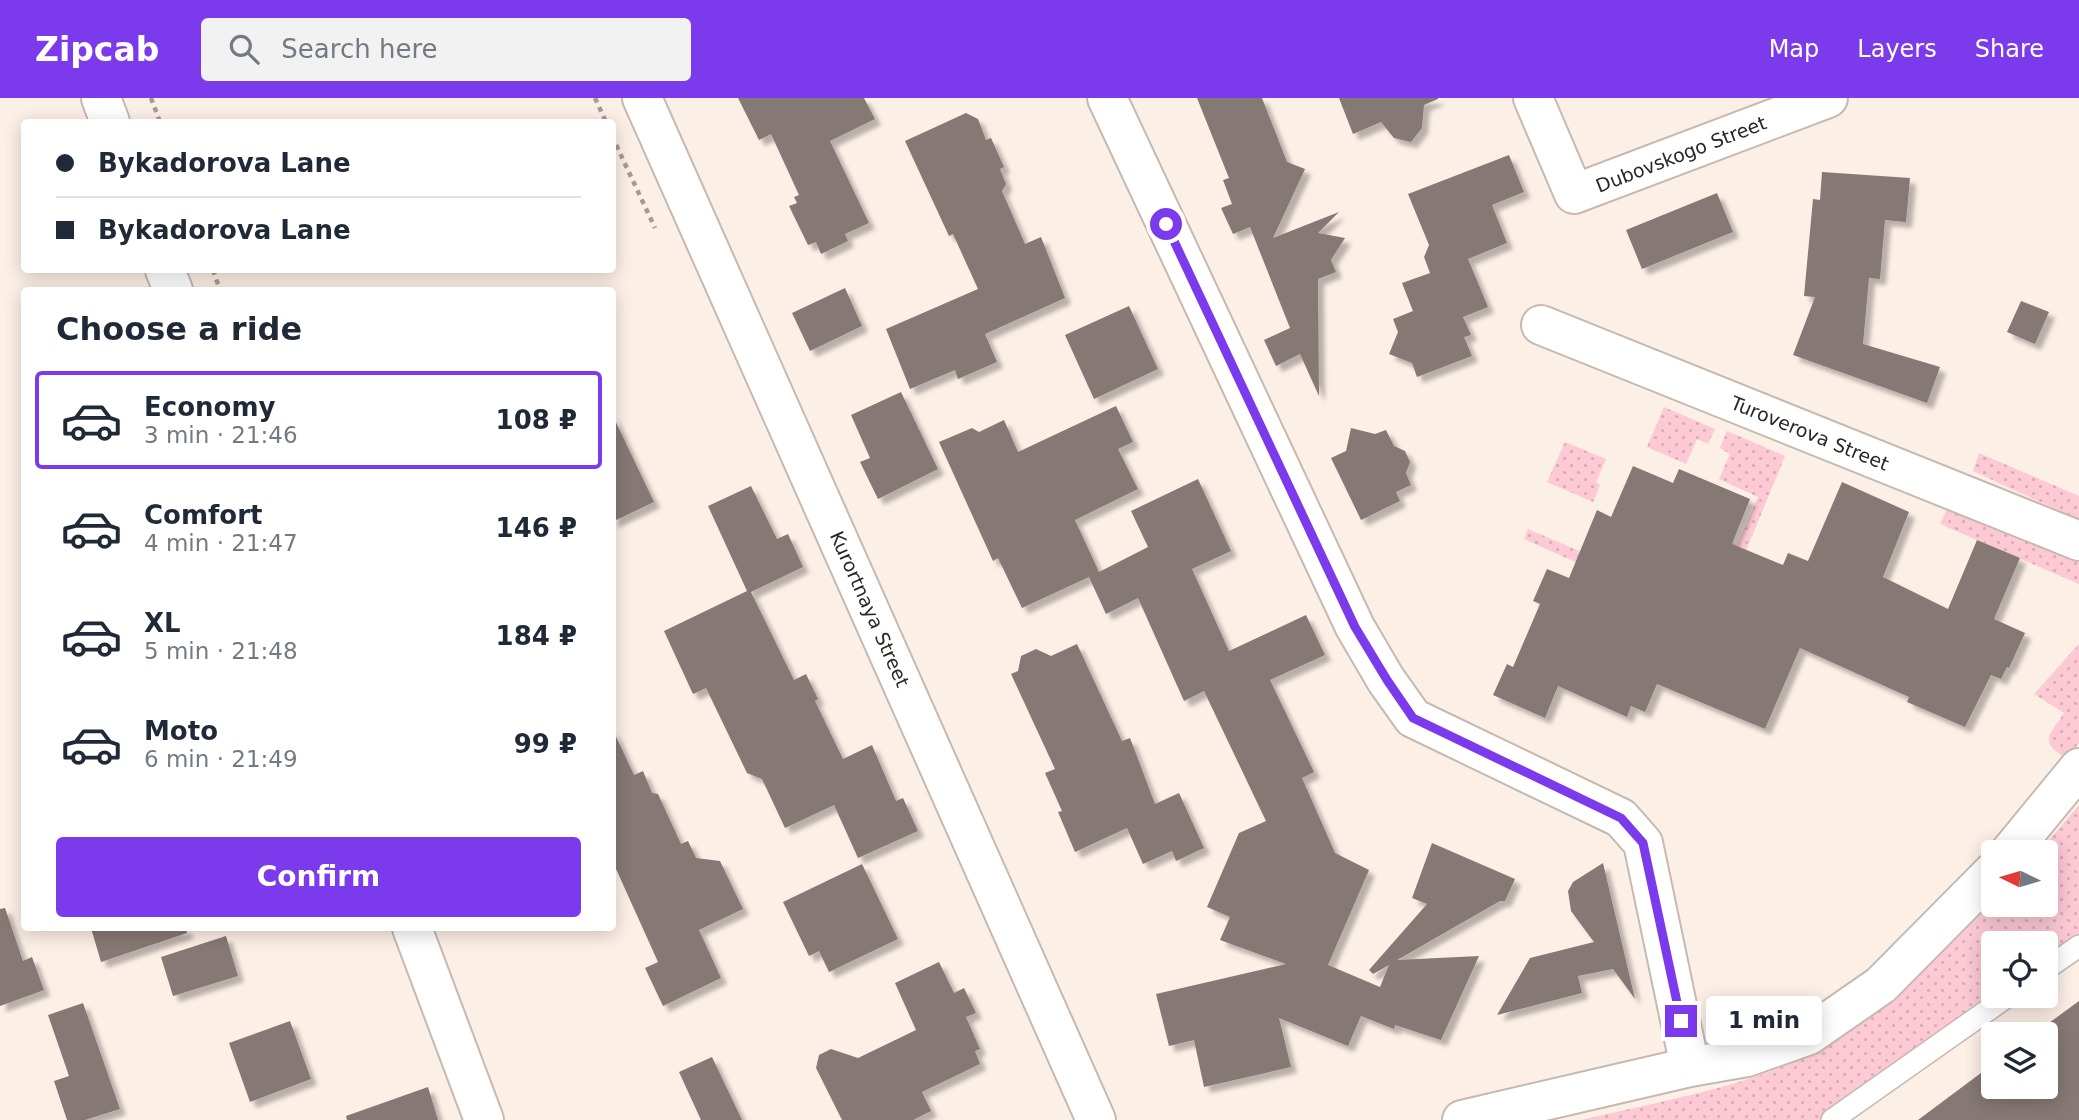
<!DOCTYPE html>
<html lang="en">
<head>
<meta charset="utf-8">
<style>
	:root { --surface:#fff; --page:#f2f2f3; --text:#1f2937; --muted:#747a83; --line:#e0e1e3; --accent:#7c3aed }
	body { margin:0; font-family:"DejaVu Sans",sans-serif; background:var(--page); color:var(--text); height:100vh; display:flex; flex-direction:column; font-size:26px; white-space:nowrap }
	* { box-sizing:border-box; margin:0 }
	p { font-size:23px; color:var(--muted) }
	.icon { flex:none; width:38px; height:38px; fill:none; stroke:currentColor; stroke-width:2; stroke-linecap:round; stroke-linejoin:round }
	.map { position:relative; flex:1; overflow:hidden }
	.side { position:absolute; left:21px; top:189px; width:595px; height:644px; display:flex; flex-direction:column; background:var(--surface); border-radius:7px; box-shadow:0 4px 18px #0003 }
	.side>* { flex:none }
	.banner { position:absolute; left:21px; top:21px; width:595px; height:154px; border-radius:7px; box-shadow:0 4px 18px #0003; display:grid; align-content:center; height:154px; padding:0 35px; background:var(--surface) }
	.needle { width:46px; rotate:275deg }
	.fabs { position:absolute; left:1981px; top:742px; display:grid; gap:14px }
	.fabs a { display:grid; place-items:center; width:77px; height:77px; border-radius:7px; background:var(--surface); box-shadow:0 4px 18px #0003; font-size:35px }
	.end { position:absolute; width:32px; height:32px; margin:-16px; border:9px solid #7c3aed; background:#fff; box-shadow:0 0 0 4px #fff }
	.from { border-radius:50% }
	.bubble { position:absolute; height:49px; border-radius:7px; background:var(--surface); box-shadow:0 4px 18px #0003; font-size:23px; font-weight:600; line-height:49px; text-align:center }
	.banner b { display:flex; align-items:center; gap:24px; height:66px; font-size:26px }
	.banner b+b { border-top:2px solid var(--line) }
	.banner i { width:18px; height:18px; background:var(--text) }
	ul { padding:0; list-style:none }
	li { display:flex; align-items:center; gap:21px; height:98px; margin:0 14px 10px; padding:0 21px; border:4px solid transparent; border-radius:7px }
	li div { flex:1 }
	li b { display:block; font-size:26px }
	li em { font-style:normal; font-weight:600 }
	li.on { border-color:var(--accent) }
	li>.icon { width:63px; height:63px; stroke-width:1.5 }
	h2 { padding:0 35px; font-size:32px; line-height:84px }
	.button { display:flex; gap:14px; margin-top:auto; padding:14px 35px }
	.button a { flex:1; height:80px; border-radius:7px; background:var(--accent); color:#fff; font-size:28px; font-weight:600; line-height:80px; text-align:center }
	header { display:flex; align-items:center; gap:42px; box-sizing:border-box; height:98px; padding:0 35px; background:var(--accent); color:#fff }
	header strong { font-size:33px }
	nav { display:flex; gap:38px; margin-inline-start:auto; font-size:24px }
	.search { width:490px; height:63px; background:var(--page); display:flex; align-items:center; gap:18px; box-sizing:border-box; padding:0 24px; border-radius:7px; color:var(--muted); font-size:26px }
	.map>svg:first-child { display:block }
</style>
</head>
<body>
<header>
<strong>Zipcab</strong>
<div class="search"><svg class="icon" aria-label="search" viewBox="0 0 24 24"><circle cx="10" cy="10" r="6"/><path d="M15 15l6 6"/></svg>Search here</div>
<nav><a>Map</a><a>Layers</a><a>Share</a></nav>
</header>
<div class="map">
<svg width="2079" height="1022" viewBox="0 0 2079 1022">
	<defs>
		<pattern id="grass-dots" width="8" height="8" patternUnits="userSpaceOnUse" patternTransform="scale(1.75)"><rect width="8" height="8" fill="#fcc9d5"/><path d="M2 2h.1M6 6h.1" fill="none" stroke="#d8acb7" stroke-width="1.8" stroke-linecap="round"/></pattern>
		<filter id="shadow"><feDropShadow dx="6" dy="6" stdDeviation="2" flood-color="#0004"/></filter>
	</defs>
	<rect width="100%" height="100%" fill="#fcefe6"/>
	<!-- grass -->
	<path fill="url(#grass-dots)" d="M1664 309 1715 331 1708 346 1697 341 1686 366 1647 349Z
		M1727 333 1785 358 1717 523 1620 484 1524 441 1528 431 1696 503 1722 441 1737 447 1758 399 1719 381 1730 356 1720 350Z
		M1565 344 1606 361 1596 384 1600 387 1593 404 1547 384Z
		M1979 355 2079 398V422L1973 373Z
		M1953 398 2079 459V486L1940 426Z
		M2079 546V645L2066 660C2038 643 2049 639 2064 615L2034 596Z
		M2079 707V841L2046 865V845H1993V898L1833 1022H1582C1664 1002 1758 988 1832 945 1892 910 1944 851 1993 804V807H2046V754H2039Z"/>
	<!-- building -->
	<path fill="#867875" filter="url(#shadow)" d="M738 0H864L875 21 830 43 869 125 845 136 848 143 821 156 816 144 808 147 789 108 797 105 794 99 799 97 771 36 759 42Z
		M1197 0H1262L1287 64 1305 71 1273 140 1339 114 1318 135 1345 140 1331 162 1336 174 1318 181 1319 298 1300 256 1276 268 1264 242 1290 230 1250 129 1233 136 1221 110 1232 106 1223 82 1229 80Z
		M1339 0H1438V1L1424 7 1422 30 1411 44 1394 40 1381 24 1353 36Z
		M966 15 978 21 986 42 991 40 1004 69 1000 71 1006 86 1002 93 1025 146 1041 139 1065 200 985 236 997 264 958 281 955 272 910 291 886 231 978 191 953 136 949 138 905 43Z
		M1509 57 1524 94 1492 107 1507 145 1468 161 1488 209 1463 219 1471 237 1464 239 1472 258 1417 279 1412 265 1389 256 1398 234 1393 221 1413 213 1402 185 1430 175 1424 159 1429 147 1408 96Z
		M1822 74 1910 80 1906 124 1885 122 1880 181 1869 180 1863 246 1940 269 1927 305 1793 257 1815 199 1804 198 1813 101 1820 102Z
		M1717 95 1733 134 1642 171 1626 132Z
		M845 190 862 228 810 253 792 215Z
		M2021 203 2049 214 2035 246 2007 234Z
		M1129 208 1158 271 1094 301 1065 237Z
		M901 294 938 371 878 401 860 364 870 360 851 317Z
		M1116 308 1133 344 1118 351 1138 391 1075 422 1099 474 1148 449 1131 413 1198 381 1231 453 1192 471 1229 553 1306 517 1325 557 1270 582 1314 674 1302 680 1335 755 1369 772 1328 867 1380 889 1389 867 1373 876 1369 872 1427 806 1412 800 1432 745 1515 781 1505 803H1500L1397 862 1479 858 1441 942 1395 927 1394 931 1361 918 1348 948 1279 920 1291 969 1204 989 1194 942 1169 948 1156 896 1286 866 1220 842 1230 819 1207 809 1239 735 1266 723 1204 593 1184 603 1138 500 1106 516 1089 479 1022 510 998 460 993 463 939 344 972 330 979 334 1004 322 1018 354Z
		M612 316 654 404 612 424Z
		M1351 330 1375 336 1386 332 1394 348 1405 353 1410 364 1406 375 1411 387 1396 394 1400 403 1361 422 1331 360 1346 353Z
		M1633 368 1673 385 1679 371 1750 401 1732 446 1783 467 1788 455 1808 463 1842 384 1909 414 1883 479 1948 511 1977 442 2020 460 1994 521 2025 535 2009 570 2007 569 2001 581 1991 577 1965 629 1907 604 1909 599 1800 550 1765 631 1657 586 1645 614 1631 608 1627 619 1558 588 1545 620 1493 597 1507 566 1513 569 1540 506 1533 503 1547 471 1569 480 1597 412 1611 419Z
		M751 388 777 441 788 436 803 469 751 494 794 582 806 576 818 601 815 603 843 661 872 647 896 703 903 700 918 733 858 760 834 707 785 730 762 681 747 675 706 590 693 596 664 533 747 493 708 408Z
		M1077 546 1122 643 1130 640 1155 706 1179 695 1204 750 1176 763 1172 753 1143 766 1127 730 1075 754 1058 714 1062 713 1045 675 1055 671 1011 576 1018 573 1021 558 1036 551 1051 558Z
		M612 630 634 677 643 673 652 695 658 696 681 746 688 743 696 760 720 763 743 811 699 832 721 880 663 908 645 870 658 864 612 762Z
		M1603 765 1635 901 1613 871 1578 878 1582 895 1497 917 1530 860 1594 844 1571 813 1568 793 1573 784Z
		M862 766 898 841 829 874 819 853 809 858 783 804Z
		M5 810 23 863 32 859 44 892 0 908V811Z
		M91 830H186L187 835 101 864Z
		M226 838 238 878 173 898 161 859Z
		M939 864 954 895 964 890 976 915 966 919 980 951 975 953 980 966 922 994 931 1013 913 1022H842L816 970 819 957 831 951 858 960 916 932 895 885Z
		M2079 903V1022H1918L1993 966V989H2046V936H2034Z
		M83 905 120 1011 85 1022H67L54 983 69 978 48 917Z
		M290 923 311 981 250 1004 229 945Z
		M712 959 742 1022H701L679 974Z
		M428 989 438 1022H347L346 1018Z"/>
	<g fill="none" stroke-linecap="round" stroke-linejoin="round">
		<defs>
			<path id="lane" d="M2046 871 2079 848
				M1832 1022 2008 898"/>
			<path id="street" d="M101 0 110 24
				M642 0 1096 1022
				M1107 0 1355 529 1386 582 1413 620 1621 720 1643 745 1690 969
				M1533 0 1574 96 1828 0
				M165 172 173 192
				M1541 227 2079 443
				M2010 754 2079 670
				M412 830 484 1022
				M1462 1022 1690 969 1747 959 1809 937 1881 887 1993 774"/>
		</defs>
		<!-- lane casing -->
		<use href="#lane" stroke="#c5b9b0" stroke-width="24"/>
		<!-- street casing -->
		<use href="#street" stroke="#c5b9b0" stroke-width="42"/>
		<!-- path -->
		<path stroke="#a59b94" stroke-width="4.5" stroke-dasharray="5 5" stroke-linecap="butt" d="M151 0 160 24
			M595 0 606 24
			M612 38 655 130
			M213 172 220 192"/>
		<!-- lane -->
		<use href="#lane" stroke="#fff" stroke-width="21"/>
		<!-- street -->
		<use href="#street" stroke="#fff" stroke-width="38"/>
	</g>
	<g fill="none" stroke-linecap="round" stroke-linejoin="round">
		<!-- route -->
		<path stroke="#7c3aed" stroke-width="9" d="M1166 126 1355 529 1387 582 1413 620 1621 720 1643 745 1681 923"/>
	</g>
	<g text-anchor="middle" stroke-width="5" stroke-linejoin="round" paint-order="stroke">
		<!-- street labels -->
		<g font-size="19" fill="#2b2623" stroke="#fff">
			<text transform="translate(1681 56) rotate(-21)" y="7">Dubovskogo Street</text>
			<text transform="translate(1810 335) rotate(22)" y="7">Turoverova Street</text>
			<text transform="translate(870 511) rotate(66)" y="7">Kurortnaya Street</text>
		</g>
	</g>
</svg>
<div class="fabs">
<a><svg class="needle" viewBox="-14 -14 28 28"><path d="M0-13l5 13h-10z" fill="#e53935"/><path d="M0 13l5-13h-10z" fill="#747a83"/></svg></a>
<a><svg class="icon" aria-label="locate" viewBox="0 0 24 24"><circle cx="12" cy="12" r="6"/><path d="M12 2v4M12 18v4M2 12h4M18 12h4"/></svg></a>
<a><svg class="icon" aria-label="layers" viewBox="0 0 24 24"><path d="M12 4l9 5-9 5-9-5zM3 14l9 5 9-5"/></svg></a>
</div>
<i class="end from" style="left:1166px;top:126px"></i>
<i class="end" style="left:1681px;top:923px"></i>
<div class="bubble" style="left:1706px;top:898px;width:116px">1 min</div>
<div class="banner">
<b><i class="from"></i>Bykadorova Lane</b>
<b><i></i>Bykadorova Lane</b>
</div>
<section class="side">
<h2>Choose a ride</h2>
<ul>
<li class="on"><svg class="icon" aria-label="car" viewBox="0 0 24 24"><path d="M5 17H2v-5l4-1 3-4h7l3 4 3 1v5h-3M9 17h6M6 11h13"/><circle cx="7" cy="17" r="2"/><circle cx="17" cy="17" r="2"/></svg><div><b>Economy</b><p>3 min · 21:46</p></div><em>108 ₽</em></li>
<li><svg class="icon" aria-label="car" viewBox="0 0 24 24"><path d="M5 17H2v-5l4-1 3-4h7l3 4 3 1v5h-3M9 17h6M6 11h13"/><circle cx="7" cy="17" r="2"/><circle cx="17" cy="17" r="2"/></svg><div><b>Comfort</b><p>4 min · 21:47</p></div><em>146 ₽</em></li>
<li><svg class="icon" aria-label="car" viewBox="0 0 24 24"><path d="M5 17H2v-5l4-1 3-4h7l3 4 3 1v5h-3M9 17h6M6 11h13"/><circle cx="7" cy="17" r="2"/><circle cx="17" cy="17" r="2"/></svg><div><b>XL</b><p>5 min · 21:48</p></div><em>184 ₽</em></li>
<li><svg class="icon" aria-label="car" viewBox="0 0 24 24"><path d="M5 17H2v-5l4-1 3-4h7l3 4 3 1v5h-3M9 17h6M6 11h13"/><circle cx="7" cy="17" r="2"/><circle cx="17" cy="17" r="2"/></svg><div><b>Moto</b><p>6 min · 21:49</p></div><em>99 ₽</em></li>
</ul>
<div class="button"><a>Confirm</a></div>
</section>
</div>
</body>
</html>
